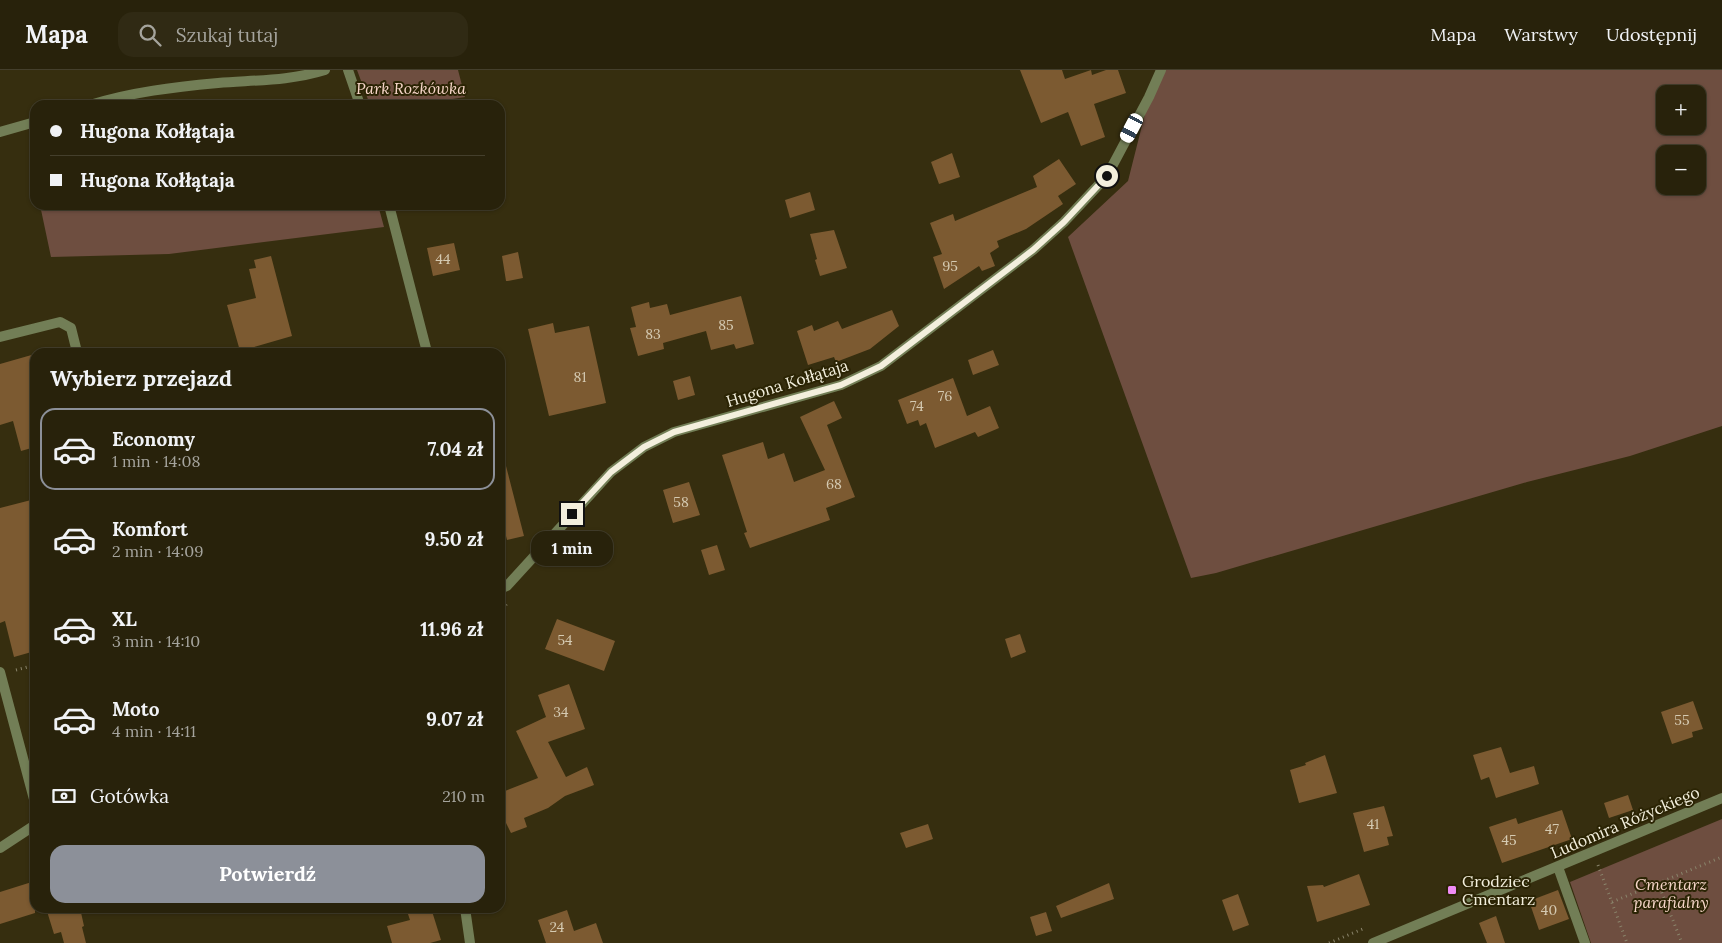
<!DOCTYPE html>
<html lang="pl">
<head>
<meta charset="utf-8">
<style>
	:root { --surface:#28220b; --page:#302a14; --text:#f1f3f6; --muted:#a5a49d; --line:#443f2c; --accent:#8c9099 }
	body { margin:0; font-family:Lora,serif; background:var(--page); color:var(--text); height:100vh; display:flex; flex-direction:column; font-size:19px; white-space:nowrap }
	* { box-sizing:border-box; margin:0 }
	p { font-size:16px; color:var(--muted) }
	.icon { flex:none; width:28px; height:28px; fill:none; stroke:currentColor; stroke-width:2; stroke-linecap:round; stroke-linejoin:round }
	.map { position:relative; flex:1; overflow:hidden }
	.sheet { position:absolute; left:30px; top:278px; width:475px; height:565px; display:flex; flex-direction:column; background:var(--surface); border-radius:15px; box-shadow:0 1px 4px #0004,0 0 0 1px var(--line) }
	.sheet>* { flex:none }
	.top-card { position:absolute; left:30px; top:30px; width:475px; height:110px; border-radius:15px; box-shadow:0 1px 4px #0004,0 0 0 1px var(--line); display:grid; align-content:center; height:110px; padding:0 20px; background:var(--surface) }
	.tools { position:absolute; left:1656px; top:15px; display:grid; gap:10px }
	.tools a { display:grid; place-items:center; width:50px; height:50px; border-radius:10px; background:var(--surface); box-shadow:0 1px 4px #0004,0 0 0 1px var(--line); font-size:25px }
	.end { position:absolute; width:22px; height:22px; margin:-11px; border:6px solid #f3efdd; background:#111; box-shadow:0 0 0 2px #111 }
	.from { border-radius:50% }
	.bubble { position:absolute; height:35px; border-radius:15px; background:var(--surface); box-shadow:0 1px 4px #0004,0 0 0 1px var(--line); font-size:16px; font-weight:700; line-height:35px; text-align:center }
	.car { position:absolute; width:15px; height:30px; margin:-15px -8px; border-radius:6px; box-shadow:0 0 4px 1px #0007; background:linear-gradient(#fff 24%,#345 0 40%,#fff 0 76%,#345 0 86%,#fff 0) }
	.top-card b { display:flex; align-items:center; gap:18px; height:48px; font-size:19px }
	.top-card b+b { border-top:1px solid var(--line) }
	.top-card i { width:12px; height:12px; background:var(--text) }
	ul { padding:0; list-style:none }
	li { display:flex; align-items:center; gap:15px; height:82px; margin:0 10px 8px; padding:0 10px; border:2px solid transparent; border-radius:15px }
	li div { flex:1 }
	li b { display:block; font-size:19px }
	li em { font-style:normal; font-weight:700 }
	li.current { border-color:var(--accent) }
	li>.icon { width:45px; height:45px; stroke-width:1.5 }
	h2 { padding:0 20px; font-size:22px; line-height:60px }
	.pay { display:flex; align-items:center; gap:12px; height:55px; padding:0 20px; font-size:19px }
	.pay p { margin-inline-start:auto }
	.action { display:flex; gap:10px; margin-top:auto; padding:10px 20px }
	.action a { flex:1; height:58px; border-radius:15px; background:var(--accent); color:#fff; font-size:20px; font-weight:700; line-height:58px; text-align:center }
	header { display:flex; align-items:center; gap:30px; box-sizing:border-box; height:70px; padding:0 25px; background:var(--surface); border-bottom:1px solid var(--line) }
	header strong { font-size:24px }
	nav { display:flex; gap:28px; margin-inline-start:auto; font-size:18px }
	.search { width:350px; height:45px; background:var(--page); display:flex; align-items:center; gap:12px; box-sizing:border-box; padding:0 18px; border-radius:15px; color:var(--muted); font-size:19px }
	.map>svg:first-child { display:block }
</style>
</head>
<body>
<header>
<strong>Mapa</strong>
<div class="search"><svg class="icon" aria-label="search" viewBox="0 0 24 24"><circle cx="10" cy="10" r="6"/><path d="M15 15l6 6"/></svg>Szukaj tutaj</div>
<nav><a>Mapa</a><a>Warstwy</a><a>Udostępnij</a></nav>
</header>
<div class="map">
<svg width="1722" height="873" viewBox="0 0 1722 873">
	<rect width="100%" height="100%" fill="#362e0f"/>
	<!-- green -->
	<path fill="#6e4e40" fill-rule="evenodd" d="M357 0H458L465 27 415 35H370Z
		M1156 0H1722V356L1630 386 1527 412 1216 503 1191 508 1068 167 1128 111ZM1665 24H1698V56H1665ZM1665 84H1698V116H1665Z
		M40 135H378L384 157 169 184 51 187Z
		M1722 749V873H1591L1570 812Z"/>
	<!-- building -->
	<path fill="#7c5a31" d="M1020 0H1062L1065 9 1091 0 1092 5 1106 0H1118L1126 23 1094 34 1105 67 1081 76 1068 42 1041 53Z
		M952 83 960 107 939 114 931 92Z
		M1059 89 1076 114 1058 126 1063 134 1026 159 997 171 999 177 990 183 995 196 982 201 979 196 944 219 933 187 942 184 930 153 953 144 955 151 1037 117 1033 106Z
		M810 122 815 140 790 148 785 130Z
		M834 160 847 198 820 206 815 190 817 189 810 164Z
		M454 173 460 200 433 206 427 178Z
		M518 182 523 208 508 211H506L502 186Z
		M271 186 292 266 240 281 227 235 256 228 249 199 256 198 254 190Z
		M741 226 754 274 736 279 734 274 711 280 706 261 663 273 664 279 638 286 630 258 636 257 631 237 649 232 650 238 667 234 670 245Z
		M892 240 899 256 870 279 836 292 834 287 808 295 797 261 812 255 814 261 838 251 842 259Z
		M553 253 555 263 589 256 606 333 549 346 528 259Z
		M993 280 999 295 973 305 968 290Z
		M35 284V377L21 381 13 351 0 355V294Z
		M690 306 695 325 678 330 673 311Z
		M953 308 967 346 990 336 999 358 978 367 975 362 935 378 926 353 920 356 918 350 907 354 898 330Z
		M834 331 842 348 827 355 855 427 826 438 830 450 750 478 744 463 747 462 722 385 763 372 768 389 784 383 794 412 825 400 800 347Z
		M506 396 524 466 507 470 500 442V397Z
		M689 412 700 445 673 453 663 420Z
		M35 429V581L14 587 5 551 0 553V438Z
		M717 475 725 500 709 505 701 480Z
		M557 549 615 571 604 601 545 579Z
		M1020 564 1026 582 1011 588 1005 569Z
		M569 614 585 659 548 672 566 707 587 697 594 715 565 726 548 738 524 748 527 757 511 763 506 753 500 755V723L538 708 516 661 546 647 538 625Z
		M1693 631 1703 659 1692 662 1693 667 1672 674 1661 642Z
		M1501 677 1510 703 1534 696 1539 714 1496 728 1489 707 1481 710 1473 685Z
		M1325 685 1337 723 1299 733 1290 700 1306 695 1305 693Z
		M1628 725 1633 740 1609 748 1604 733Z
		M1384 736 1393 766 1387 767 1389 775 1364 782 1353 743Z
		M1562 740 1572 769 1502 793 1489 757 1516 748 1518 754Z
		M928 754 933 769 906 778 900 763Z
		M1359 804 1370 835 1317 852 1307 816 1323 815 1324 817Z
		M35 811V843L0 854V822Z
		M1109 813 1114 829 1061 848 1056 836Z
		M1558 820 1569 849 1539 860 1529 831Z
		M1238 824 1249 855 1233 861 1222 830Z
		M46 838H80L84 856 82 857 86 873H64L61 862 54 864Z
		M419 838H431L441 870 430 873H392L387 856 410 850 407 841Z
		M567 840 574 861 596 853 603 873H546L538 850Z
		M1046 842 1052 861 1036 866 1030 847Z
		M1496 846 1505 873H1487L1479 853Z"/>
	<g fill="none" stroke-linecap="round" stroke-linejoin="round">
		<!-- path -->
		<path stroke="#8a846b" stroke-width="3" stroke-dasharray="1 4" stroke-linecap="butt" d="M500 554 503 540 507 533
			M16 600 35 595
			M1598 795 1627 873
			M1658 813 1682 873
			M1612 832 1722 787
			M1329 873 1365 858"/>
		<!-- lane -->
		<path stroke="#727e56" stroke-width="10" d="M0 267 60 252 71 258 77 282
			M0 602 35 733
			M1558 797 1585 873"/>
		<!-- street -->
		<path stroke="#727e56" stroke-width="10" d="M348 0 360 35
			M90 35C131 22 175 17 218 13 254 10 290 11 325 0
			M0 62 35 52
			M389 135 427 282
			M500 519 507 516 611 402 644 377 674 362 841 315 881 296 1033 180 1064 152 1107 106 1149 27 1161 0
			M0 778 35 755
			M465 838 470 873
			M1373 873 1722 728"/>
	</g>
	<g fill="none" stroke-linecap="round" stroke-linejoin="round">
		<!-- route -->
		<path stroke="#f3efdd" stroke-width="6" d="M572 444 611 402 644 377 674 362 841 315 881 296 1033 180 1064 152 1107 106"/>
	</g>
	<!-- markers -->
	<rect fill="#f08bf5" stroke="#2b2404" stroke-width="2" x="1447" y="815" width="10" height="10" rx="2.5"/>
	<g text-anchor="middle" stroke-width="4" stroke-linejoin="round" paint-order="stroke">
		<!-- number labels -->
		<g font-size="14" fill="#d5cab2">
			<text x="443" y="194">44</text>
			<text x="950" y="201">95</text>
			<text x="726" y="260">85</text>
			<text x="653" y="269">83</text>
			<text x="580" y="312">81</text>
			<text x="945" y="331">76</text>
			<text x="917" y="341">74</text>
			<text x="834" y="419">68</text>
			<text x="681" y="437">58</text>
			<text x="565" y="575">54</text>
			<text x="561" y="647">34</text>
			<text x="1682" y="655">55</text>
			<text x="1373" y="759">41</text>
			<text x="1552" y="764">47</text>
			<text x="1509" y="775">45</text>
			<text x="1549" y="845">40</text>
			<text x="557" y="862">24</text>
		</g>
		<!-- park labels -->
		<g font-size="16" font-style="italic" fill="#f7d6c9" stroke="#2b2404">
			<text x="411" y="24">Park Rozkówka</text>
			<text x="1671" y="820">Cmentarz<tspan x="1671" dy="18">parafialny</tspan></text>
		</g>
		<!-- street labels -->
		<g font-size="16" fill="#f3efdd" stroke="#2b2404">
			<text transform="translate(787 313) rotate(-17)" y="6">Hugona Kołłątaja</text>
			<text transform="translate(1625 752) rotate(-23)" y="6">Ludomira Różyckiego</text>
		</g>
		<!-- poi labels -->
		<g font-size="16" fill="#f3efdd" stroke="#2b2404" text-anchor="start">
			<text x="1462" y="817">Grodziec<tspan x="1462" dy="18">Cmentarz</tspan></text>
		</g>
	</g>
</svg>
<div class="tools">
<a>+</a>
<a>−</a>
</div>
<i class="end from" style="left:1107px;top:106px"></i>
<i class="end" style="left:572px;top:444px"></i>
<div class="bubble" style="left:531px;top:461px;width:82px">1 min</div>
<i class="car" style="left:1132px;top:58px;rotate:208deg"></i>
<div class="top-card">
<b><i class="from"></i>Hugona Kołłątaja</b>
<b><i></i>Hugona Kołłątaja</b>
</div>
<section class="sheet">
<h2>Wybierz przejazd</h2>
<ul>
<li class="current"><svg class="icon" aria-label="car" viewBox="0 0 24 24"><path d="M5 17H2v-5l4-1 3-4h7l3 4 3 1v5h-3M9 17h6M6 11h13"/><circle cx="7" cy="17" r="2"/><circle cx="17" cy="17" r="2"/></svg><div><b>Economy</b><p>1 min · 14:08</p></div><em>7.04 zł</em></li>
<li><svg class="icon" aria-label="car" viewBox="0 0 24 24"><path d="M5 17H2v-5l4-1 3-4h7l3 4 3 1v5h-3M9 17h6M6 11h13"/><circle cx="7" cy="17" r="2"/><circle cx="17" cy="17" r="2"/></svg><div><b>Komfort</b><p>2 min · 14:09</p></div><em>9.50 zł</em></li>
<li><svg class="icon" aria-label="car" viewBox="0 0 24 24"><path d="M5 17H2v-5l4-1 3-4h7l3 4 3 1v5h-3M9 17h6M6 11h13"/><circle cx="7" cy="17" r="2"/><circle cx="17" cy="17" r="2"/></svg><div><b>XL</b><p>3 min · 14:10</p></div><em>11.96 zł</em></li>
<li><svg class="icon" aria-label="car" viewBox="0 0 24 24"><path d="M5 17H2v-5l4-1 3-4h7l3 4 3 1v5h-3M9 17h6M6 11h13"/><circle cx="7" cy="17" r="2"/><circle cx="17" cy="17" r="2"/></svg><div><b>Moto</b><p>4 min · 14:11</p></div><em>9.07 zł</em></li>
</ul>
<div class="pay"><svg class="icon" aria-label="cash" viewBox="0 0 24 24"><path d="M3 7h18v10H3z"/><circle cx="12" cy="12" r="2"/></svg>Gotówka<p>210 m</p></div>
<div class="action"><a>Potwierdź</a></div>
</section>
</div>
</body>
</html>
